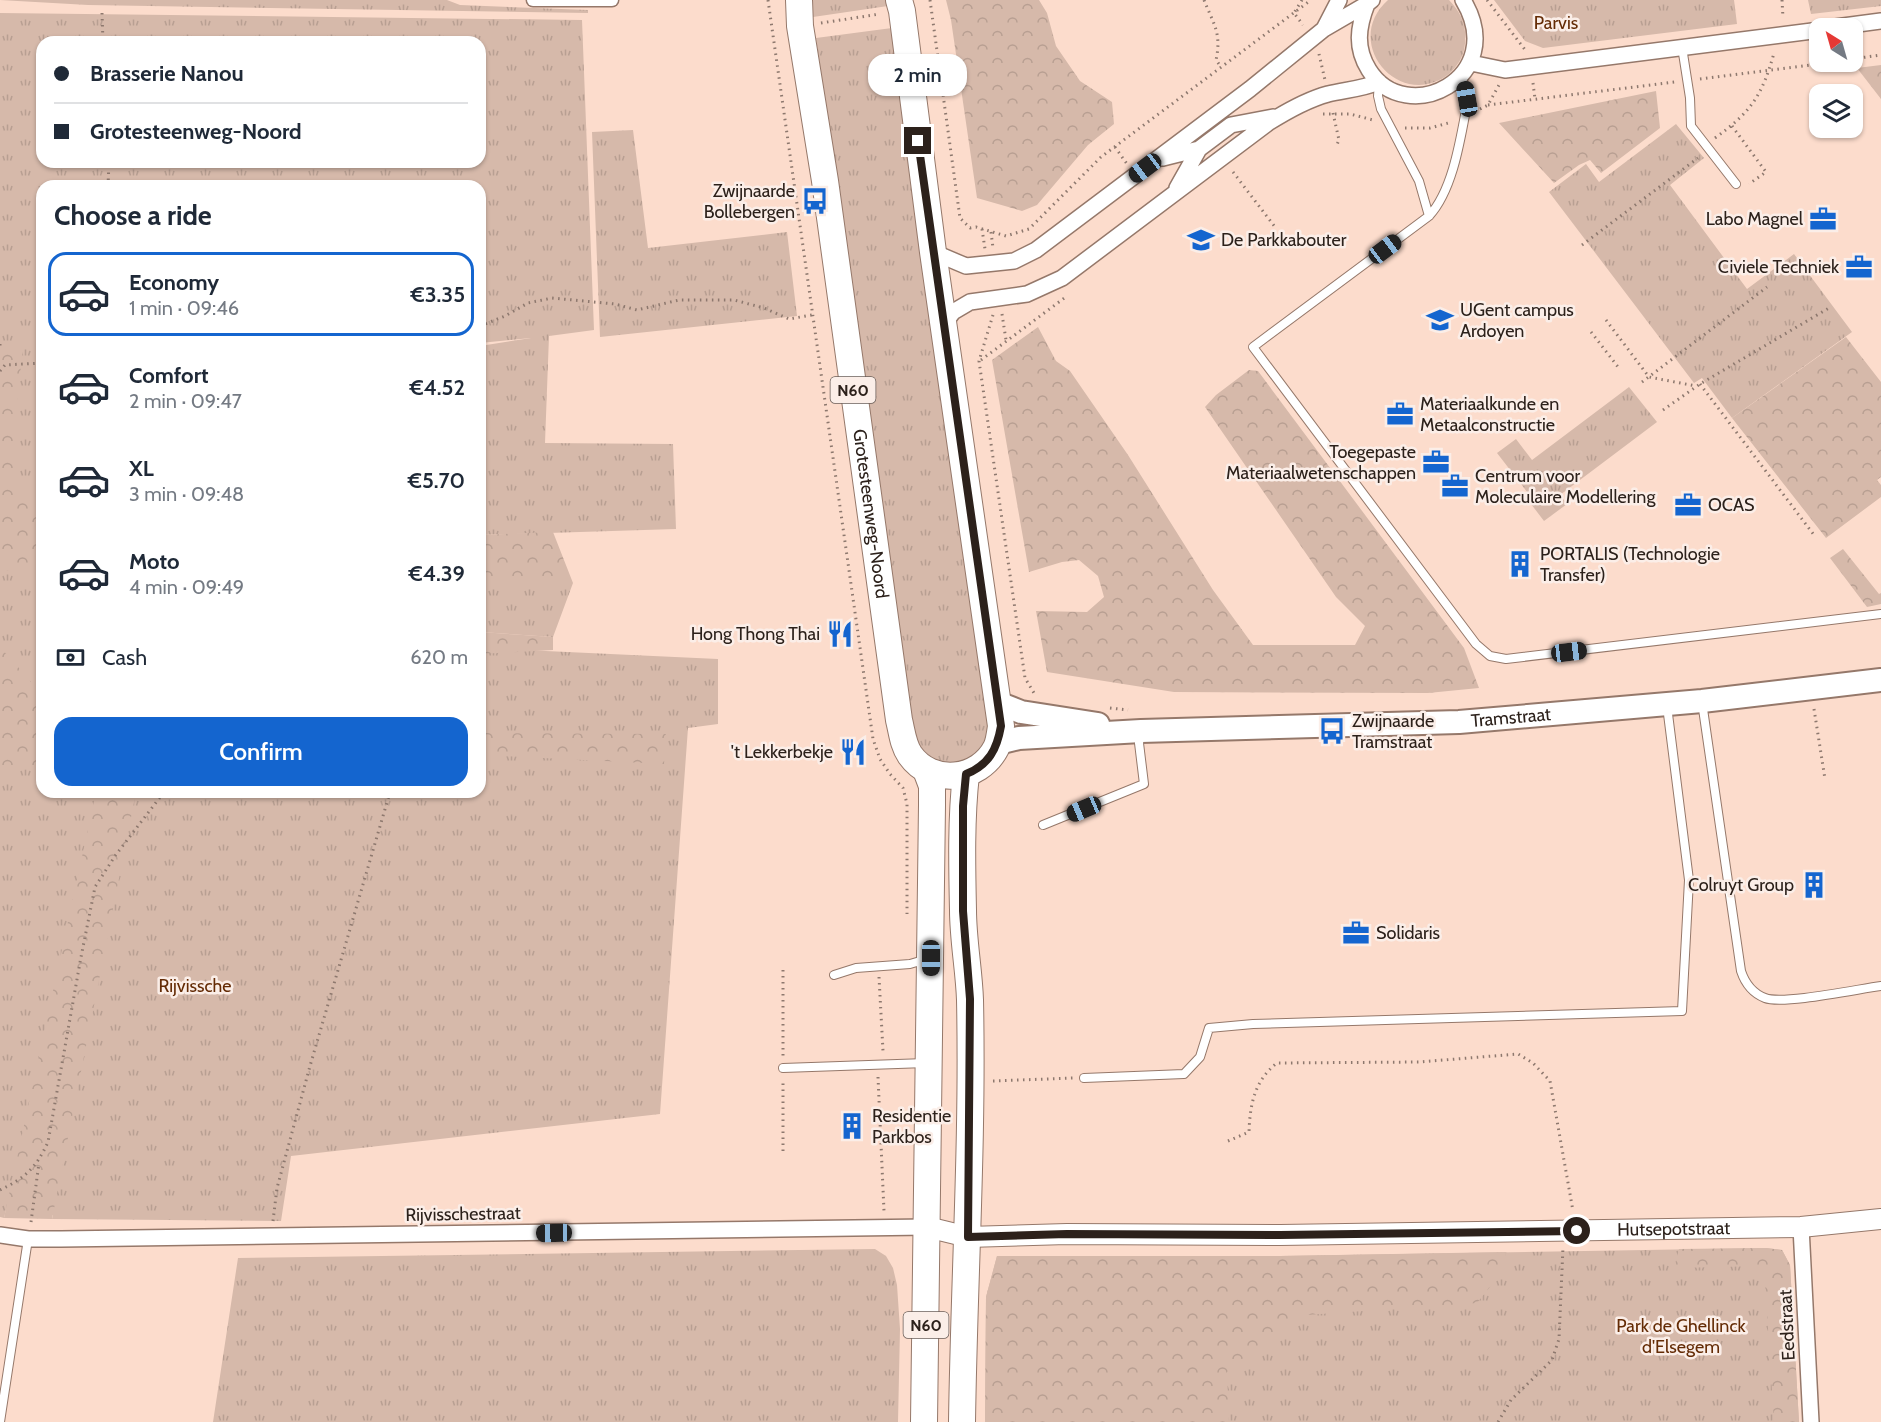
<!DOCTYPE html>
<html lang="en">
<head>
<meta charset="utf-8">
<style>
	:root { --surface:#fff; --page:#f6f6f7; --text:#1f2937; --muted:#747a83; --line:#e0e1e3; --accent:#1465cf }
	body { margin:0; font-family:Cabin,sans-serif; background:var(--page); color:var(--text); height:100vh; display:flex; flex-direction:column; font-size:22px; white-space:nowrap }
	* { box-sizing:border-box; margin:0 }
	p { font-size:20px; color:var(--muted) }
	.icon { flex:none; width:33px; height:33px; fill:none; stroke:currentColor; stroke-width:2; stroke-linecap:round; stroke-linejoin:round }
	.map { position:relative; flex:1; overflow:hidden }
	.side { position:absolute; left:36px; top:180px; width:450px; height:618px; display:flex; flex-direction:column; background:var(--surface); border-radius:18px; box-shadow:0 2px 4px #0004 }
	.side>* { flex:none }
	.top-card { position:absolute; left:36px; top:36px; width:450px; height:132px; border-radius:18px; box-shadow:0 2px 4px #0004; display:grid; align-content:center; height:132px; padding:0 18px; background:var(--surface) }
	.needle { width:39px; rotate:323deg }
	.controls { position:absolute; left:1809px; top:18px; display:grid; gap:12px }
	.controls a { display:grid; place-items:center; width:54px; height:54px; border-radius:12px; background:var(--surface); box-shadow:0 2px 4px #0004; font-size:30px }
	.end { position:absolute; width:27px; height:27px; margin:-14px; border:8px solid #2c211b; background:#fff; box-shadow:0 0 0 3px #fff }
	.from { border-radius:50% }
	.bubble { position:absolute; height:42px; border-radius:18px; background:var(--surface); box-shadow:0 2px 4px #0004; font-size:20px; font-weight:600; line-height:42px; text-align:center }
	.car { position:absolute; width:18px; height:36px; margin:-18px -9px; border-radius:8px; box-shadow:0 0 4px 2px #0007; background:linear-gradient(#222 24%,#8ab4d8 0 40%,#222 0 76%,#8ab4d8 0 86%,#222 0) }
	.top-card b { display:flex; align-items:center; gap:21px; height:57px; font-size:22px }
	.top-card b+b { border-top:2px solid var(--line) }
	.top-card i { width:15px; height:15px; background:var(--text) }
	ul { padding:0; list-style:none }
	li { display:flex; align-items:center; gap:18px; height:84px; margin:0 12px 9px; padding:0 6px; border:3px solid transparent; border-radius:18px }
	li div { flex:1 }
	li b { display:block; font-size:22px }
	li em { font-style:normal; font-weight:600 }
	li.on { border-color:var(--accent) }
	li>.icon { width:54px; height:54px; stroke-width:1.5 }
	h2 { padding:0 18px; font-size:27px; line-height:72px }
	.pay { display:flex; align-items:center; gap:15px; height:66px; padding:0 18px; font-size:22px }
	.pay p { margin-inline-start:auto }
	.button { display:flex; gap:12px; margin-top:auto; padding:12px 18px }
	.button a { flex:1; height:69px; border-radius:18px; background:var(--accent); color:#fff; font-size:24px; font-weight:600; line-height:69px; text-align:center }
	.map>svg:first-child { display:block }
</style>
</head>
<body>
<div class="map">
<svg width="1881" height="1422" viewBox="0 0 1881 1422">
	<defs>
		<pattern id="grass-tufts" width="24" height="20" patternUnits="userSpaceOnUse" patternTransform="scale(1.5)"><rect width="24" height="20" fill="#d6b9aa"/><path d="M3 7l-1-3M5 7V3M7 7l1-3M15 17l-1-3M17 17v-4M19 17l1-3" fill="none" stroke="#b89f92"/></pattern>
		<pattern id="forest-crowns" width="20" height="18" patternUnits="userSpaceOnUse" patternTransform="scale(1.5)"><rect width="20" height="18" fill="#d6b9aa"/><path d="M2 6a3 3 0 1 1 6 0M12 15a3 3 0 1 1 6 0" fill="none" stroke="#b89f92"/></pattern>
	</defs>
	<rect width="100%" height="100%" fill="#fcdccc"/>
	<!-- grass -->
	<path fill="url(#grass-tufts)" fill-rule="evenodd" d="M0 0H447L460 5 588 10V13L88 5Z
		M811 0H887L888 6 813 17Z
		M1388 0H1449C1463 14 1468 30 1464 50 1462 59 1456 67 1450 73 1401 113 1340 43 1388 0Z
		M1494 0H1734L1737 24 1543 48 1525 41Z
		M1808 0H1881V6L1811 14Z
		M0 13 582 20 594 330 549 336 545 443 673 444 676 529 480 535V346L531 338 480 343V186H42V792H480V648L718 659V724L688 728 660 1114 291 1156 281 1221 52 1219 53 1215 6 1210 4 1218 0 1217ZM42 42H480V162H42Z
		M892 28 988 728C986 736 984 745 979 750 964 766 937 768 923 751 917 744 915 735 912 725L816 38Z
		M1676 124 1704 158 1670 185 1747 289 1794 254 1852 332 1732 418 1702 378 1694 383 1549 192 1586 164 1599 182Z
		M633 130 648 248 787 232 797 316 600 337 592 132Z
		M1629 387 1657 422 1560 495 1567 504 1544 521 1531 504 1534 501 1497 453 1516 439 1532 460Z
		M480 583H573L553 637 480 632Z
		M1766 1248 1782 1250 1790 1265 1799 1422H985L986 1297 997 1256H1280Z
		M875 1249 886 1256 893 1268 897 1285 900 1329 898 1422H213L238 1258Z"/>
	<!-- forest -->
	<path fill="url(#forest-crowns)" d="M946 0H1039L1047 13 1056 46 1080 81 1112 102 1114 124 1088 145 1037 205 1022 211 977 198 951 20Z
		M1881 65V99L1857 68Z
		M1656 91 1660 128 1601 173 1590 160 1579 165 1554 183 1499 123Z
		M1038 327 1056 361 1070 371 1128 455 1213 590 1253 645H1355L1365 626 1336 597 1205 407 1216 395 1249 370 1258 371 1464 648 1479 688 1428 693 1174 692 1047 672 1036 611 1087 612 1104 597 1098 576 1079 560 1062 562 1029 572 992 360Z
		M1846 337 1881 382V477L1877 480 1881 485V497L1826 538 1732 418Z
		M3 349H23L17 400 14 493 42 500V569L0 571V376Z
		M553 532 573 583H480V535Z
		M1843 549 1879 594 1881 593V604L1867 607 1830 558Z
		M480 632 553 637V650L480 654Z
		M0 647 28 678 42 699V769L0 770Z
		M480 733 666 734 664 764 480 755Z
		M96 792H136L52 1219 4 1218Z
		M1766 1248 1782 1250 1790 1265 1799 1422H1774L1764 1266 1674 1268 1679 1249Z
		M1506 1252 1505 1268 1477 1303 1292 1316 1227 1372 1229 1422H985L986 1297 997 1256H1280Z"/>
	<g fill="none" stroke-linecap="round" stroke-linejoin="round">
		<defs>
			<path id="service" d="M1682 47 1690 98 1691 126 1736 184
				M1460 77 1465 86 1468 99C1461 135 1454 189 1429 216L1253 347 1476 644 1490 656 1506 659 1881 614
				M1379 82 1378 96 1381 109 1419 181 1429 216
				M1702 702 1741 971C1745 983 1752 993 1765 998 1783 1005 1858 989 1881 986
				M1043 825 1144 784 1139 743 1141 732
				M834 975 856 968 910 964 927 959
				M783 1068 926 1063
				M1084 1078 1184 1074 1200 1057 1209 1028 1253 1024 1682 1011 1689 880 1667 706
				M0 1422 28 1239"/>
			<path id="pedestrian" d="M533 0H612"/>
			<path id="minor" d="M1367 4C1358 27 1355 48 1369 70 1406 129 1510 78 1463 0
				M1828 28 1881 21
				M1324 29 1339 0
				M1471 63 1505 70 1820 30
				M1163 158 1199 149 1231 125 1273 117
				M1177 188 1199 149
				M933 252 966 266 1014 261 1036 250 1250 89 1324 29 1367 4 1372 0
				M944 324 953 312 970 302 1027 294 1062 278 1268 123C1287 111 1306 100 1328 94 1345 90 1362 89 1379 82
				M1801 1227 1811 1422
				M0 1235 28 1239H61L927 1227"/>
			<g id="tertiary">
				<path id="s1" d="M927 1227 968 1237 1067 1234 1280 1235 1801 1227 1881 1219"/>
			</g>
			<g id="secondary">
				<path d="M998 703 1021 712 1098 724"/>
				<path id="s2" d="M998 743 1019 738 1141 731 1459 722 1702 701 1881 680"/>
			</g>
			<g id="trunk">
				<path id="s3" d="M799 0 800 26 825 181 899 720C902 732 903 745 910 755 932 786 979 781 996 748 999 742 1000 733 1001 726L933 252 902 11 899 0"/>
				<path d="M924 1422 932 805V786L926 770"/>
				<path d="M962 1422C964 1281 973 1141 970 1000 969 970 963 940 963 910 962 865 961 819 966 774"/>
			</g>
		</defs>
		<!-- service casing -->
		<use href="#service" stroke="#95786a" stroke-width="10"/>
		<!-- pedestrian casing -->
		<use href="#pedestrian" stroke="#95786a" stroke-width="15"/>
		<!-- minor casing -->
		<use href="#minor" stroke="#95786a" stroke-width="18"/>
		<!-- tertiary casing -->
		<use href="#tertiary" stroke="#95786a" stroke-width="22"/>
		<!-- secondary casing -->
		<use href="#secondary" stroke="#95786a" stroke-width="26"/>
		<!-- trunk casing -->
		<use href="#trunk" stroke="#95786a" stroke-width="28"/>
		<!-- path -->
		<path stroke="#8d786e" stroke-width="3" stroke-dasharray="1.5 4.5" stroke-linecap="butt" d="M768 0 873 739 880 759 890 774 903 788 907 804V914
			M930 0 960 218 970 228 976 227 1006 236 1029 229 1101 157 1311 0
			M1204 0C1213 23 1222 33 1216 60L1221 67
			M1302 0 1294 13 1303 25
			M1487 0 1526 51
			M1782 0 1783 18
			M102 13 103 42
			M821 23 880 14
			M1319 54 1325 80
			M1852 59 1881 55
			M1700 79 1835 62
			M1533 83 1535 99
			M1488 105 1675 82
			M1480 109 1488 105 1499 85
			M1333 113 1339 140 1336 147
			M1323 114H1350L1373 120
			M1732 126 1766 172 1749 184
			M1405 128H1430L1452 122
			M1715 138C1751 112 1762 96 1774 53
			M1115 147 1127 164
			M1233 172 1275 227
			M108 186 109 162
			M982 229 985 249
			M991 232 993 248
			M1582 245 1698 158
			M1002 314 1006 340
			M993 315 979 361 1025 678 1034 693
			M1606 320 1649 377 1696 386
			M480 326 505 316 528 303 552 298 615 304 637 310 679 300H734L764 308 789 319 812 315
			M1591 332 1618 367
			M0 344V347
			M981 360 1067 296
			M0 371 5 365 42 363
			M1642 382 1767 287
			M1700 384 1814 535
			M1663 410 1700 384 1829 308
			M1110 708 1128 710
			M1814 709 1825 779
			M783 970V1056
			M879 977 883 1051
			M878 1077 884 1211
			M993 1081 1073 1078
			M1228 1141 1249 1132C1250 1105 1254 1081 1277 1063L1419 1062 1518 1054 1533 1063 1550 1081 1573 1211
			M783 1151V1081
			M0 1190C25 1178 36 1168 48 1142L81 957 95 887 115 856 164 792
			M273 1221 277 1188 310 1066 390 792
			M31 1222 39 1163
			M1498 1422 1511 1400 1552 1360 1559 1339 1563 1247"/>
		<!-- service -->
		<use href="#service" stroke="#fff" stroke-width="8"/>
		<!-- pedestrian -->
		<use href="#pedestrian" stroke="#fff" stroke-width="12"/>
		<!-- minor -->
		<use href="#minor" stroke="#fff" stroke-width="15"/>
		<!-- tertiary -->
		<use href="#tertiary" stroke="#fff" stroke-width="20"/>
		<!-- secondary -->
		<use href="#secondary" stroke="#fff" stroke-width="22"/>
		<!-- trunk -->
		<use href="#trunk" stroke="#fff" stroke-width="26"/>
	</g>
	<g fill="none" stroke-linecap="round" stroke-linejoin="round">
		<!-- route -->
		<path stroke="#2c211b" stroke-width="8" d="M918 141 1001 726C997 749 989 765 966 774L963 806V911L970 999 968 1237 1067 1234 1280 1235 1577 1231"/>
	</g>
	<!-- icons -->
	<defs>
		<symbol id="bus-bare" viewBox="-9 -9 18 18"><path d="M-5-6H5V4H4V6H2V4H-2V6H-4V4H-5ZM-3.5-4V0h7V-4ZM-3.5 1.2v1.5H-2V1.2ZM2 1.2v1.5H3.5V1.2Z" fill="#1465cf" stroke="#fbeee8" stroke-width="2.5" paint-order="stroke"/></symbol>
		<symbol id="office-bare" viewBox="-9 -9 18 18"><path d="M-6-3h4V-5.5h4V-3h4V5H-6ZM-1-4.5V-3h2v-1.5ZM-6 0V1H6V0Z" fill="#1465cf" stroke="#fbeee8" stroke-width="2.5" paint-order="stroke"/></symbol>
		<symbol id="school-bare" viewBox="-9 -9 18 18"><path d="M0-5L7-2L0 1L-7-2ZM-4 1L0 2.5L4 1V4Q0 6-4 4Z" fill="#1465cf" stroke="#fbeee8" stroke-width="2.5" paint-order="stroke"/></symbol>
		<symbol id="university-bare" viewBox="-9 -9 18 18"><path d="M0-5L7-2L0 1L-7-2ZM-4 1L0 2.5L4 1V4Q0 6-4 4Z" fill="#1465cf" stroke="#fbeee8" stroke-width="2.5" paint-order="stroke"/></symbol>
		<symbol id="building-bare" viewBox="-9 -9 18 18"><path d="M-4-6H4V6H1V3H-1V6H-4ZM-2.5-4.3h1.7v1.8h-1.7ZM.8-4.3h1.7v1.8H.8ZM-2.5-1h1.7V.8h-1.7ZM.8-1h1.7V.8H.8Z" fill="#1465cf" stroke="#fbeee8" stroke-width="2.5" paint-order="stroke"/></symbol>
		<symbol id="restaurant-bare" viewBox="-9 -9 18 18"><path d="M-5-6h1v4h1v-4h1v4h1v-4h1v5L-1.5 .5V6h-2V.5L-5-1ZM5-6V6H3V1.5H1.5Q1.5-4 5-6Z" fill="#1465cf" stroke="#fbeee8" stroke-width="2.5" paint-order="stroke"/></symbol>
	</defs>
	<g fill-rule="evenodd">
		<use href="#bus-bare" x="796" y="182" width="38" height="38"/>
		<use href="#office-bare" x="1804" y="200" width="38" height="38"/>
		<use href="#school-bare" x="1182" y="221" width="38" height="38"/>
		<use href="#office-bare" x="1840" y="248" width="38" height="38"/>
		<use href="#university-bare" x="1421" y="301" width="38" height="38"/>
		<use href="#office-bare" x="1381" y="395" width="38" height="38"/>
		<use href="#office-bare" x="1417" y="443" width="38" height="38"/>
		<use href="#office-bare" x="1436" y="467" width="38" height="38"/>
		<use href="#office-bare" x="1669" y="486" width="38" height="38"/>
		<use href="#building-bare" x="1501" y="545" width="38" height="38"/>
		<use href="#restaurant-bare" x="821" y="615" width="38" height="38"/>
		<use href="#bus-bare" x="1313" y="712" width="38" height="38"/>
		<use href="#restaurant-bare" x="834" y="733" width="38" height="38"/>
		<use href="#building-bare" x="1795" y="866" width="38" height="38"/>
		<use href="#office-bare" x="1337" y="914" width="38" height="38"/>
		<use href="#building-bare" x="833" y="1107" width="38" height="38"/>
	</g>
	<g text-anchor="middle" stroke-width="5" stroke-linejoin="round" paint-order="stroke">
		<!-- shield labels -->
		<g fill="#fbeee8" stroke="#6a5e58" stroke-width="1.5">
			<rect x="830.5" y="377" width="45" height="26" rx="4.5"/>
			<rect x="903.5" y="1312" width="45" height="26" rx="4.5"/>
		</g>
		<g font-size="16" font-weight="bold" fill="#2c211b">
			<text x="853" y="396">N60</text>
			<text x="926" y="1331">N60</text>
		</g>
		<!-- park labels -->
		<g font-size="18" fill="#642b05" stroke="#fbeee8">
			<text x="1556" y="29">Parvis</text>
			<text x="195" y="992">Rijvissche</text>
			<text x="1681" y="1332">Park de Ghellinck<tspan x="1681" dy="21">d'Elsegem</tspan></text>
		</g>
		<!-- poi labels -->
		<g font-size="18" fill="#2c211b" stroke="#fbeee8" text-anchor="start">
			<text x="795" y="197" text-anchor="end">Zwijnaarde<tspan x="795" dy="21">Bollebergen</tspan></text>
			<text x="1803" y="225" text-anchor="end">Labo Magnel</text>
			<text x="1221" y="246">De Parkkabouter</text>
			<text x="1839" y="273" text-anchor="end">Civiele Techniek</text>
			<text x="1460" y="316">UGent campus<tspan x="1460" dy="21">Ardoyen</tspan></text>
			<text x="1420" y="410">Materiaalkunde en<tspan x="1420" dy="21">Metaalconstructie</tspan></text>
			<text x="1416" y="458" text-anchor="end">Toegepaste<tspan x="1416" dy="21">Materiaalwetenschappen</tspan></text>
			<text x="1475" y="482">Centrum voor<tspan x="1475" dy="21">Moleculaire Modellering</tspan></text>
			<text x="1708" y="511">OCAS</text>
			<text x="1540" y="560">PORTALIS (Technologie<tspan x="1540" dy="21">Transfer)</tspan></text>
			<text x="820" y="640" text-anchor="end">Hong Thong Thai</text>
			<text x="1352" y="727">Zwijnaarde<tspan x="1352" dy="21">Tramstraat</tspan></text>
			<text x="833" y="758" text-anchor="end">'t Lekkerbekje</text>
			<text x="1794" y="891" text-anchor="end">Colruyt Group</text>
			<text x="1376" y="939">Solidaris</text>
			<text x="872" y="1122">Residentie<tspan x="872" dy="21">Parkbos</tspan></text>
		</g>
		<!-- street labels -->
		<g font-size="18" fill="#2c211b" stroke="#fbeee8">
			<text dy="6" stroke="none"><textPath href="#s3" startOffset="519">Grotesteenweg-Noord</textPath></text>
			<text dy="6" stroke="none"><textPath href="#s2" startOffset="514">Tramstraat</textPath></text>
			<text transform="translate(463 1214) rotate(-1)" y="6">Rijvisschestraat</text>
			<text dy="6" stroke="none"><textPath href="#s1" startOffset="748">Hutsepotstraat</textPath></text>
			<text transform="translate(1787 1325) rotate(-93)" y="6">Eedstraat</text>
		</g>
	</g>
</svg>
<div class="controls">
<a><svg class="needle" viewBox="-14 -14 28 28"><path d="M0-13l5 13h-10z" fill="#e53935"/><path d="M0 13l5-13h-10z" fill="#747a83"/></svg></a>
<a><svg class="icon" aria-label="layers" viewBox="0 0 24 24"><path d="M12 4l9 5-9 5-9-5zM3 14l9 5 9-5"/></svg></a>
</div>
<i class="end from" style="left:1577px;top:1231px"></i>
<i class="end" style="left:918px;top:141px"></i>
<div class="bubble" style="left:868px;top:54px;width:99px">2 min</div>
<i class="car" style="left:1467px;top:99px;rotate:350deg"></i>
<i class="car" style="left:1145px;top:168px;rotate:233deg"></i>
<i class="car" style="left:1385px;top:249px;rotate:53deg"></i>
<i class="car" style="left:1569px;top:652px;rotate:83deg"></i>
<i class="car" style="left:1084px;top:809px;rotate:247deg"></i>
<i class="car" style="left:931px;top:958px;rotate:180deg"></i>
<i class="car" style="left:554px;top:1233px;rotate:269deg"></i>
<div class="top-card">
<b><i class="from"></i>Brasserie Nanou</b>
<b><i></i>Grotesteenweg-Noord</b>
</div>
<section class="side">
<h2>Choose a ride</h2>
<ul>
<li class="on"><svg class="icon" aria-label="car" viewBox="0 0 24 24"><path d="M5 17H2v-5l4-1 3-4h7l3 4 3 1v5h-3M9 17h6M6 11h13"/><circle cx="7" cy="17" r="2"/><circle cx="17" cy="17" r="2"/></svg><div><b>Economy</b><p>1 min · 09:46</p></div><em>€3.35</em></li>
<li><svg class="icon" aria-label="car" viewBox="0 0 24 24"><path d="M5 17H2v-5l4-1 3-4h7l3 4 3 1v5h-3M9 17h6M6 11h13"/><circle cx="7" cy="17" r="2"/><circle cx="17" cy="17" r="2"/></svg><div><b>Comfort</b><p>2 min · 09:47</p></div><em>€4.52</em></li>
<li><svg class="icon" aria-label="car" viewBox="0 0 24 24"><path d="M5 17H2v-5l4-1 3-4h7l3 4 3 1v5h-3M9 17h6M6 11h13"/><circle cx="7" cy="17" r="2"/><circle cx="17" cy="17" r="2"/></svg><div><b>XL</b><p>3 min · 09:48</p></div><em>€5.70</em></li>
<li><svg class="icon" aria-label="car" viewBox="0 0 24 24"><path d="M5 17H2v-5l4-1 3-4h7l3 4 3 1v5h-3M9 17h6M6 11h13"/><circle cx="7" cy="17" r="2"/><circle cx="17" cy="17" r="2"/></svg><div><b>Moto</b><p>4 min · 09:49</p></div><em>€4.39</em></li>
</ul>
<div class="pay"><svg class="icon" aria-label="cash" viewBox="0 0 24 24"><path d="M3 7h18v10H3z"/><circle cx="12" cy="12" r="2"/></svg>Cash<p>620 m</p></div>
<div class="button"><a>Confirm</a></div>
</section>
</div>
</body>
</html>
